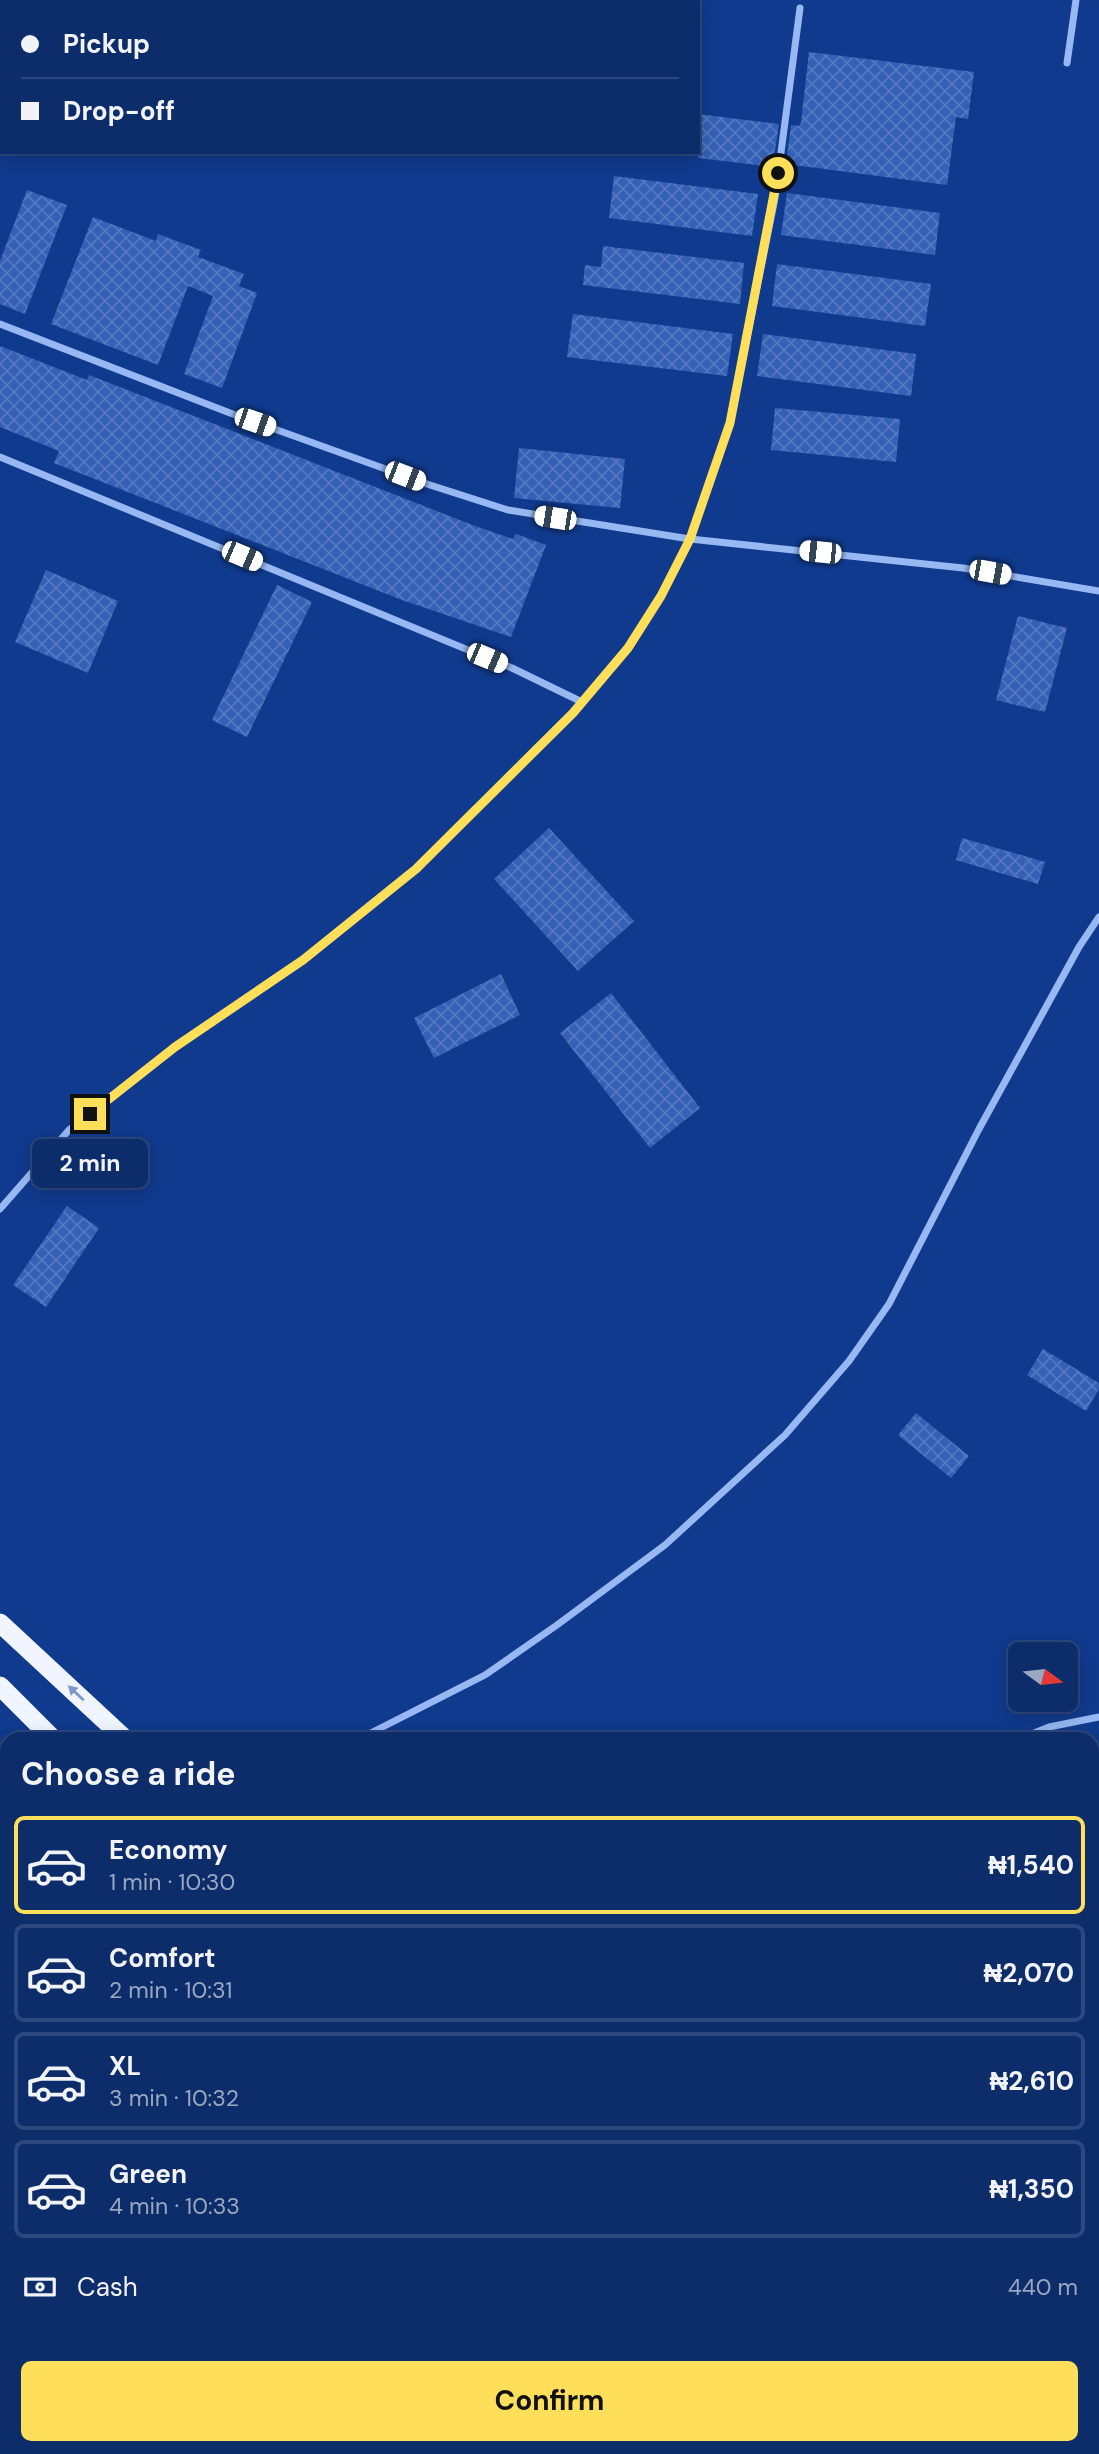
<!DOCTYPE html>
<html lang="en">
<head>
<meta charset="utf-8">
<style>
	:root { --surface:#0c2c6a; --page:#1a3872; --text:#f1f3f6; --muted:#9aa7c1; --line:#2c487e; --accent:#ffdf59 }
	body { margin:0; font-family:"DM Sans",sans-serif; background:var(--page); color:var(--text); height:100vh; display:flex; flex-direction:column; font-size:26px; white-space:nowrap }
	* { box-sizing:border-box; margin:0 }
	p { font-size:23px; color:var(--muted) }
	.icon { flex:none; width:38px; height:38px; fill:none; stroke:currentColor; stroke-width:2; stroke-linecap:round; stroke-linejoin:round }
	.map { position:relative; flex:1; overflow:hidden }
	.details { position:absolute; left:0px; top:1732px; width:1099px; height:723px; display:flex; flex-direction:column; background:var(--surface); border-radius:21px 21px 0 0; box-shadow:0 4px 18px #0003,0 0 0 2px var(--line) }
	.details>* { flex:none }
	.hud { position:absolute; left:0px; top:0px; width:700px; height:154px; box-shadow:0 4px 18px #0003,0 0 0 2px var(--line); display:grid; align-content:center; height:154px; padding:0 21px; background:var(--surface) }
	.needle { width:46px; rotate:105deg }
	.controls { position:absolute; left:1008px; top:1642px; display:grid; gap:14px }
	.controls a { display:grid; place-items:center; width:70px; height:70px; border-radius:10px; background:var(--surface); box-shadow:0 4px 18px #0003,0 0 0 2px var(--line); font-size:35px }
	.end { position:absolute; width:32px; height:32px; margin:-16px; border:9px solid #ffdf59; background:#111; box-shadow:0 0 0 4px #111 }
	.from { border-radius:50% }
	.bubble { position:absolute; height:49px; border-radius:10px; background:var(--surface); box-shadow:0 4px 18px #0003,0 0 0 2px var(--line); font-size:23px; font-weight:700; line-height:49px; text-align:center }
	.car { position:absolute; width:21px; height:42px; margin:-21px -10px; border-radius:9px; box-shadow:0 0 5px 2px #0007; background:linear-gradient(#fff 24%,#345 0 40%,#fff 0 76%,#345 0 86%,#fff 0) }
	.hud b { display:flex; align-items:center; gap:24px; height:66px; font-size:26px }
	.hud b+b { border-top:2px solid var(--line) }
	.hud i { width:18px; height:18px; background:var(--text) }
	ul { padding:0; list-style:none }
	li { display:flex; align-items:center; gap:21px; height:98px; margin:0 14px 10px; padding:0 7px; border:4px solid var(--line); border-radius:10px }
	li div { flex:1 }
	li b { display:block; font-size:26px }
	li em { font-style:normal; font-weight:700 }
	li.active { border-color:var(--accent) }
	li>.icon { width:63px; height:63px; stroke-width:1.5 }
	h2 { padding:0 21px; font-size:32px; line-height:84px }
	.pay { display:flex; align-items:center; gap:18px; height:77px; padding:0 21px; font-size:26px }
	.pay p { margin-inline-start:auto }
	.button { display:flex; gap:14px; margin-top:auto; padding:14px 21px }
	.button a { flex:1; height:80px; border-radius:10px; background:var(--accent); color:#111; font-size:28px; font-weight:700; line-height:80px; text-align:center }
	.map>svg:first-child { display:block }
</style>
</head>
<body>
<div class="map">
<svg width="1099" height="2454" viewBox="0 0 1099 2454">
	<defs>
		<pattern id="building-cross-hatch" width="8" height="8" patternUnits="userSpaceOnUse" patternTransform="scale(1.75)"><rect width="8" height="8" fill="#3461b5"/><path d="M0 0l8 8M0 8l8-8" fill="none" stroke="#5279c0"/></pattern>
	</defs>
	<rect width="100%" height="100%" fill="#103a8d"/>
	<!-- building -->
	<path fill="url(#building-cross-hatch)" d="M809 52 974 72 968 119 956 117 947 185 786 164 791 125 799 126 801 123Z
		M698 114 779 124 773 163 768 162 767 166 698 158Z
		M614 176 758 194 752 236 609 218Z
		M27 190 67 205 25 314 0 304V261Z
		M787 193 940 213 935 255 781 235Z
		M93 217 156 241 158 234 201 250 198 257 244 274 239 286 257 293 222 388 184 374 213 296 188 286 158 365 51 324Z
		M603 246 744 263 740 304 583 285 585 265 601 267Z
		M777 264 931 284 925 326 772 306Z
		M573 314 733 334 727 376 567 357Z
		M763 334 916 354 911 396 757 376Z
		M0 346 87 380 89 375 475 526 513 539 516 534 546 545 511 637 402 600 54 463 59 451 0 427Z
		M775 408 900 419 896 462 771 450Z
		M519 448 625 459 620 508 514 498Z
		M46 570 118 601 88 673 15 642Z
		M277 585 312 602 247 737 212 720Z
		M1018 616 1067 628 1045 712 996 700Z
		M549 828 634 921 578 971 494 879Z
		M962 838 1045 862 1038 884 956 860Z
		M501 974 520 1015 434 1058 414 1018Z
		M611 993 700 1108 650 1148 560 1033Z
		M67 1206 99 1228 46 1307 13 1285Z
		M1043 1349 1099 1383V1389L1086 1411 1027 1375Z
		M916 1413 969 1456 951 1478 898 1435Z"/>
	<g fill="none" stroke-linecap="round" stroke-linejoin="round">
		<!-- service -->
		<path stroke="#97b8f3" stroke-width="5" d="M0 2240 7 2237
			M0 2378 7 2396
			M27 2448 29 2454
			M82 2448 84 2454"/>
		<!-- minor -->
		<path stroke="#97b8f3" stroke-width="7" d="M404 0 406 2
			M120 2 128 0
			M1067 63 1076 0
			M0 324 230 413 430 485 508 510 690 539 963 568 1099 591
			M0 457 512 668 582 702
			M0 1209 69 1130 175 1047 303 960 416 869 573 713 628 647 661 595 690 539 730 423 775 198 800 8
			M357 1740 485 1675 557 1625 665 1545 785 1435 849 1361 889 1304 979 1129 1079 947 1099 917
			M1017 1740 1049 1727 1099 1717
			M0 1891 7 1887
			M1092 2195 1099 2192
			M638 2448 640 2454"/>
		<!-- trunk -->
		<path stroke="#f1f5ff" stroke-width="19" d="M0 1623 126 1740
			M0 1686 54 1740
			M1092 2377 1099 2381
			M1092 2440 1099 2444"/>
	</g>
	<!-- one-way arrows -->
	<defs><path id="oneway-solid" d="M-6-.8H1V-3.2L6.5 0L1 3.2V.8H-6Z" transform="scale(1.75)"/></defs>
	<use fill="#8098c6" href="#oneway-solid" transform="translate(76 1693) rotate(-137)"/>
	<g fill="none" stroke-linecap="round" stroke-linejoin="round">
		<!-- route -->
		<path stroke="#ffdf59" stroke-width="9" d="M90 1114 175 1047 303 960 416 869 573 713 628 648 661 596 690 539 730 423 778 173"/>
	</g>
</svg>
<div class="controls">
<a><svg class="needle" viewBox="-14 -14 28 28"><path d="M0-13l5 13h-10z" fill="#e53935"/><path d="M0 13l5-13h-10z" fill="#9aa7c1"/></svg></a>
</div>
<i class="end from" style="left:778px;top:173px"></i>
<i class="end" style="left:90px;top:1114px"></i>
<div class="bubble" style="left:32px;top:1139px;width:116px">2 min</div>
<i class="car" style="left:255px;top:422px;rotate:109deg"></i>
<i class="car" style="left:405px;top:476px;rotate:111deg"></i>
<i class="car" style="left:555px;top:518px;rotate:279deg"></i>
<i class="car" style="left:820px;top:552px;rotate:276deg"></i>
<i class="car" style="left:242px;top:556px;rotate:113deg"></i>
<i class="car" style="left:990px;top:572px;rotate:100deg"></i>
<i class="car" style="left:487px;top:658px;rotate:113deg"></i>
<div class="hud">
<b><i class="from"></i>Pickup</b>
<b><i></i>Drop-off</b>
</div>
<section class="details">
<h2>Choose a ride</h2>
<ul>
<li class="active"><svg class="icon" aria-label="car" viewBox="0 0 24 24"><path d="M5 17H2v-5l4-1 3-4h7l3 4 3 1v5h-3M9 17h6M6 11h13"/><circle cx="7" cy="17" r="2"/><circle cx="17" cy="17" r="2"/></svg><div><b>Economy</b><p>1 min · 10:30</p></div><em>₦1,540</em></li>
<li><svg class="icon" aria-label="car" viewBox="0 0 24 24"><path d="M5 17H2v-5l4-1 3-4h7l3 4 3 1v5h-3M9 17h6M6 11h13"/><circle cx="7" cy="17" r="2"/><circle cx="17" cy="17" r="2"/></svg><div><b>Comfort</b><p>2 min · 10:31</p></div><em>₦2,070</em></li>
<li><svg class="icon" aria-label="car" viewBox="0 0 24 24"><path d="M5 17H2v-5l4-1 3-4h7l3 4 3 1v5h-3M9 17h6M6 11h13"/><circle cx="7" cy="17" r="2"/><circle cx="17" cy="17" r="2"/></svg><div><b>XL</b><p>3 min · 10:32</p></div><em>₦2,610</em></li>
<li><svg class="icon" aria-label="car" viewBox="0 0 24 24"><path d="M5 17H2v-5l4-1 3-4h7l3 4 3 1v5h-3M9 17h6M6 11h13"/><circle cx="7" cy="17" r="2"/><circle cx="17" cy="17" r="2"/></svg><div><b>Green</b><p>4 min · 10:33</p></div><em>₦1,350</em></li>
</ul>
<div class="pay"><svg class="icon" aria-label="cash" viewBox="0 0 24 24"><path d="M3 7h18v10H3z"/><circle cx="12" cy="12" r="2"/></svg>Cash<p>440 m</p></div>
<div class="button"><a>Confirm</a></div>
</section>
</div>
</body>
</html>
